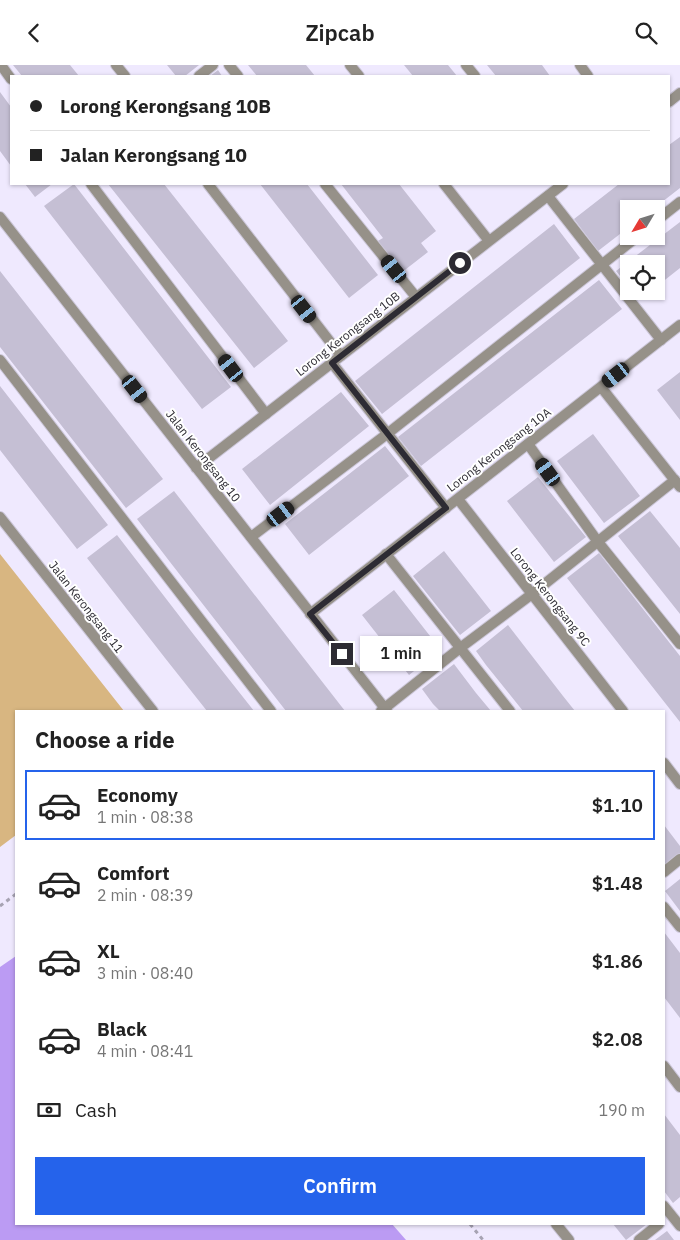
<!DOCTYPE html>
<html lang="en">
<head>
<meta charset="utf-8">
<style>
	:root { --surface:#fff; --page:#f2f2f2; --text:#222; --muted:#767676; --line:#e0e0e0; --accent:#2563eb }
	body { margin:0; font-family:"IBM Plex Sans",sans-serif; background:var(--page); color:var(--text); height:100vh; display:flex; flex-direction:column; font-size:19px; white-space:nowrap }
	* { box-sizing:border-box; margin:0 }
	p { font-size:16px; color:var(--muted) }
	.icon { flex:none; width:28px; height:28px; fill:none; stroke:currentColor; stroke-width:2; stroke-linecap:round; stroke-linejoin:round }
	.map { position:relative; flex:1; overflow:hidden }
	.sheet { position:absolute; left:15px; top:645px; width:650px; height:515px; display:flex; flex-direction:column; background:var(--surface); border-radius:0px; box-shadow:0 1px 4px #0004 }
	.sheet>* { flex:none }
	.banner { position:absolute; left:10px; top:10px; width:660px; height:110px; border-radius:0px; box-shadow:0 1px 4px #0004; display:grid; align-content:center; height:110px; padding:0 20px; background:var(--surface) }
	.needle { width:32px; rotate:232deg }
	.controls { position:absolute; left:620px; top:135px; display:grid; gap:10px }
	.controls a { display:grid; place-items:center; width:45px; height:45px; border-radius:0px; background:var(--surface); box-shadow:0 1px 4px #0004; font-size:25px }
	.end { position:absolute; width:22px; height:22px; margin:-11px; border:6px solid #2d2b33; background:#fff; box-shadow:0 0 0 2px #fff }
	.from { border-radius:50% }
	.bubble { position:absolute; height:35px; border-radius:0px; background:var(--surface); box-shadow:0 1px 4px #0004; font-size:16px; font-weight:600; line-height:35px; text-align:center }
	.car { position:absolute; width:15px; height:30px; margin:-15px -8px; border-radius:6px; box-shadow:0 0 4px 1px #0007; background:linear-gradient(#222 24%,#8ab4d8 0 40%,#222 0 76%,#8ab4d8 0 86%,#222 0) }
	.banner b { display:flex; align-items:center; gap:18px; height:48px; font-size:19px }
	.banner b+b { border-top:1px solid var(--line) }
	.banner i { width:12px; height:12px; background:var(--text) }
	ul { padding:0; list-style:none }
	li { display:flex; align-items:center; gap:15px; height:70px; margin:0 10px 8px; padding:0 10px; border:2px solid transparent; border-radius:0px }
	li div { flex:1 }
	li b { display:block; font-size:19px }
	li em { font-style:normal; font-weight:600 }
	li.active { border-color:var(--accent) }
	li>.icon { width:45px; height:45px; stroke-width:1.5 }
	h2 { padding:0 20px; font-size:22px; line-height:60px }
	.pay { display:flex; align-items:center; gap:12px; height:55px; padding:0 20px; font-size:19px }
	.pay p { margin-inline-start:auto }
	.button { display:flex; gap:10px; margin-top:auto; padding:10px 20px }
	.button a { flex:1; height:58px; border-radius:0px; background:var(--accent); color:#fff; font-size:20px; font-weight:600; line-height:58px; text-align:center }
	header { display:flex; justify-content:space-between; align-items:center; height:65px; padding:0 20px; background:var(--surface); font-size:22px; font-weight:600 }
	.map>svg:first-child { display:block }
</style>
</head>
<body>
<header><svg class="icon" aria-label="back" viewBox="0 0 24 24"><path d="M15 5l-7 7 7 7"/></svg>Zipcab<svg class="icon" aria-label="search" viewBox="0 0 24 24"><circle cx="10" cy="10" r="6"/><path d="M15 15l6 6"/></svg></header>
<div class="map">
<svg width="680" height="1175" viewBox="0 0 680 1175">
	<rect width="100%" height="100%" fill="#efe9fe"/>
	<!-- green -->
	<path fill="#d8b681" d="M0 489 124 646H16V770L0 782Z"/>
	<!-- water -->
	<path fill="#bb9bf3" d="M16 891V1159H392L406 1175H0V902Z"/>
	<!-- building -->
	<path fill="#c5bfd4" d="M13 0H70L79 11H22Z
		M167 0H199L185 11H176Z
		M248 0H306L315 11H257Z
		M404 0H448L457 11H413Z
		M487 0H542L550 11H496Z
		M218 5 222 11H210Z
		M0 27 11 42V101L0 86Z
		M680 72V123L653 144H629V162L598 186 574 154 619 119H669V80Z
		M25 119H52L35 132Z
		M74 119 231 322 202 344 44 141Z
		M108 119H164L288 276 254 303Z
		M260 119H307L378 210 349 233Z
		M341 119H399L436 166 421 178 428 187 401 208 376 177 383 173Z
		M680 157V203L656 222V199H629V222L616 206Z
		M554 159 580 193 382 349 355 316Z
		M0 206 163 414 126 443 0 282Z
		M599 215 622 244 421 401 398 372Z
		M632 226H651L640 235Z
		M680 307V355L657 325Z
		M0 321 108 460 77 484 0 385Z
		M341 327 369 361 270 440 242 404Z
		M593 369 640 431 604 458 557 396Z
		M385 381 409 411 309 490 285 459Z
		M538 412 586 472 554 497 507 436Z
		M174 426 285 569 345 646H286L170 497 137 454Z
		M650 446 680 483V549L618 471Z
		M117 470 194 570 254 646H207L165 593 87 493Z
		M444 486 491 546 460 570 413 511Z
		M599 488 680 591V657L567 513Z
		M394 525 441 585 409 610 362 550Z
		M508 560 563 631 575 646H523L486 600 476 586Z
		M454 599 476 628 491 646H440L433 639 422 624Z
		M664 760 680 781V790L664 803Z
		M680 814V846L665 826Z
		M664 867 680 888V953L664 932Z
		M664 1049 680 1070V1132L673 1138 664 1126Z
		M613 1159H647L626 1175Z
		M667 1166 674 1175H655Z"/>
	<g fill="none" stroke-linecap="round" stroke-linejoin="round">
		<defs>
			<path id="lane" d="M1 0 11 14
				M229 0 238 11
				M466 0 475 11
				M199 11 213 0
				M91 119 266 349
				M325 119 416 232
				M548 131 661 275
				M656 156 680 137
				M0 295 271 646
				M332 298 446 443
				M528 379 598 477 680 579
				M251 472 387 369 638 171
				M386 489 510 646
				M381 646 460 583 532 529 675 415
				M664 807 680 794
				M664 842 680 862
				M664 1141 680 1161
				M639 1175 659 1159"/>
			<path id="street" d="M116 0 125 11
				M350 0 359 11
				M580 0 588 11
				M669 37 680 28
				M208 119 341 291
				M444 119 489 176
				M0 152 387 646
				M601 322 680 422
				M196 403 563 119
				M458 434 623 646
				M0 452 153 646
				M310 549 680 260
				M664 698 680 719
				M664 1001 680 1022
				M556 1159 569 1175"/>
		</defs>
		<!-- lane casing -->
		<use href="#lane" stroke="#ccc7d9" stroke-width="12"/>
		<!-- street casing -->
		<use href="#street" stroke="#ccc7d9" stroke-width="12"/>
		<!-- path -->
		<path stroke="#a7a3b3" stroke-width="3" stroke-dasharray="4 4" stroke-linecap="butt" d="M0 841 16 829
			M470 1159 483 1175"/>
		<!-- lane -->
		<use href="#lane" stroke="#969189" stroke-width="10"/>
		<!-- street -->
		<use href="#street" stroke="#969189" stroke-width="10"/>
	</g>
	<g fill="none" stroke-linecap="round" stroke-linejoin="round">
		<!-- route -->
		<path stroke="#2d2b33" stroke-width="6" d="M342 589 310 549 446 443 332 298 460 198"/>
	</g>
	<g text-anchor="middle" stroke-width="4" stroke-linejoin="round" paint-order="stroke">
		<!-- street labels -->
		<g font-size="12" fill="#2d2b33" stroke="#fff">
			<text transform="translate(348 269) rotate(-38)" y="4">Lorong Kerongsang 10B</text>
			<text transform="translate(499 385) rotate(-38)" y="4">Lorong Kerongsang 10A</text>
			<text transform="translate(203 391) rotate(52)" y="4">Jalan Kerongsang 10</text>
			<text transform="translate(550 532) rotate(52)" y="4">Lorong Kerongsang 9C</text>
			<text transform="translate(86 542) rotate(52)" y="4">Jalan Kerongsang 11</text>
		</g>
	</g>
</svg>
<div class="controls">
<a><svg class="needle" viewBox="-14 -14 28 28"><path d="M0-13l5 13h-10z" fill="#e53935"/><path d="M0 13l5-13h-10z" fill="#767676"/></svg></a>
<a><svg class="icon" aria-label="locate" viewBox="0 0 24 24"><circle cx="12" cy="12" r="6"/><path d="M12 2v4M12 18v4M2 12h4M18 12h4"/></svg></a>
</div>
<i class="end from" style="left:460px;top:198px"></i>
<i class="end" style="left:342px;top:589px"></i>
<div class="bubble" style="left:360px;top:571px;width:82px">1 min</div>
<i class="car" style="left:394px;top:204px;rotate:321deg"></i>
<i class="car" style="left:304px;top:244px;rotate:142deg"></i>
<i class="car" style="left:231px;top:303px;rotate:323deg"></i>
<i class="car" style="left:616px;top:310px;rotate:232deg"></i>
<i class="car" style="left:135px;top:324px;rotate:142deg"></i>
<i class="car" style="left:548px;top:407px;rotate:324deg"></i>
<i class="car" style="left:281px;top:449px;rotate:53deg"></i>
<div class="banner">
<b><i class="from"></i>Lorong Kerongsang 10B</b>
<b><i></i>Jalan Kerongsang 10</b>
</div>
<section class="sheet">
<h2>Choose a ride</h2>
<ul>
<li class="active"><svg class="icon" aria-label="car" viewBox="0 0 24 24"><path d="M5 17H2v-5l4-1 3-4h7l3 4 3 1v5h-3M9 17h6M6 11h13"/><circle cx="7" cy="17" r="2"/><circle cx="17" cy="17" r="2"/></svg><div><b>Economy</b><p>1 min · 08:38</p></div><em>$1.10</em></li>
<li><svg class="icon" aria-label="car" viewBox="0 0 24 24"><path d="M5 17H2v-5l4-1 3-4h7l3 4 3 1v5h-3M9 17h6M6 11h13"/><circle cx="7" cy="17" r="2"/><circle cx="17" cy="17" r="2"/></svg><div><b>Comfort</b><p>2 min · 08:39</p></div><em>$1.48</em></li>
<li><svg class="icon" aria-label="car" viewBox="0 0 24 24"><path d="M5 17H2v-5l4-1 3-4h7l3 4 3 1v5h-3M9 17h6M6 11h13"/><circle cx="7" cy="17" r="2"/><circle cx="17" cy="17" r="2"/></svg><div><b>XL</b><p>3 min · 08:40</p></div><em>$1.86</em></li>
<li><svg class="icon" aria-label="car" viewBox="0 0 24 24"><path d="M5 17H2v-5l4-1 3-4h7l3 4 3 1v5h-3M9 17h6M6 11h13"/><circle cx="7" cy="17" r="2"/><circle cx="17" cy="17" r="2"/></svg><div><b>Black</b><p>4 min · 08:41</p></div><em>$2.08</em></li>
</ul>
<div class="pay"><svg class="icon" aria-label="cash" viewBox="0 0 24 24"><path d="M3 7h18v10H3z"/><circle cx="12" cy="12" r="2"/></svg>Cash<p>190 m</p></div>
<div class="button"><a>Confirm</a></div>
</section>
</div>
</body>
</html>
